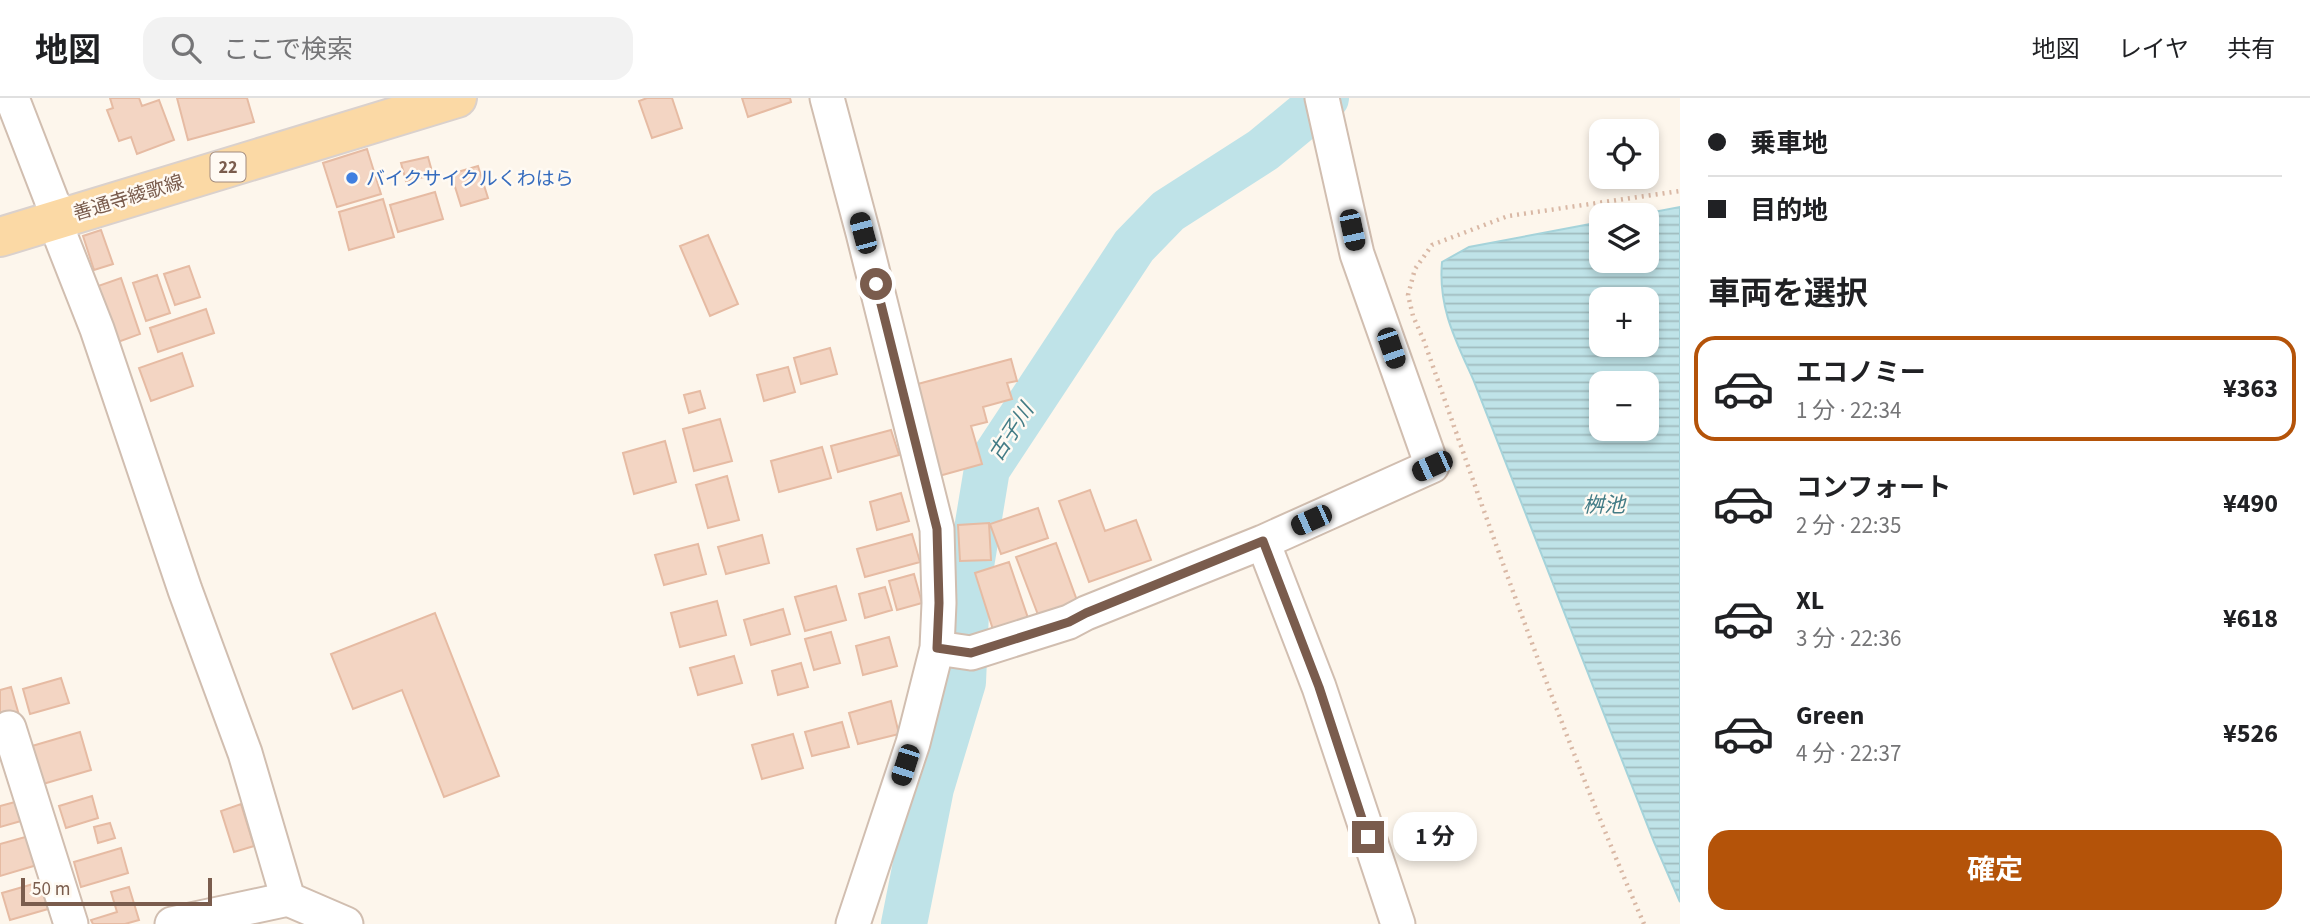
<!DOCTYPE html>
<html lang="ja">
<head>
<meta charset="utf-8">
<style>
	:root { --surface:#fff; --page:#f2f2f2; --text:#202124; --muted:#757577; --line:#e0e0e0; --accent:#b45309 }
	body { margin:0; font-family:"Source Sans 3","Noto Sans JP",sans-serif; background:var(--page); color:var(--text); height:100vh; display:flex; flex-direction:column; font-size:26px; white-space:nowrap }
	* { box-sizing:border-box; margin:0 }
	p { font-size:23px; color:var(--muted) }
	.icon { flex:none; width:38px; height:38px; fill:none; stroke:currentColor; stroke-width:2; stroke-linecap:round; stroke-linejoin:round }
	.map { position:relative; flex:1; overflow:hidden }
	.panel { display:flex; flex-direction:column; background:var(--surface); width:630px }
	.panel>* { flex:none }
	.hud { display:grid; align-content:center; height:154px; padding:0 28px; background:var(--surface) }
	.controls { position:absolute; left:1589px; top:21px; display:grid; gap:14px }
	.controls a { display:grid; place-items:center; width:70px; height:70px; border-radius:14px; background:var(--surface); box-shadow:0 4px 10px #0003; font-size:35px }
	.scale { position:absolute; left:21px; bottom:18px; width:191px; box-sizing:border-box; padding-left:7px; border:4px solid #7a5c4d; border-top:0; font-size:19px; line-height:24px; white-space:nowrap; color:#7a5c4d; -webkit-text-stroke:5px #fffaf3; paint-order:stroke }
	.end { position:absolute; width:32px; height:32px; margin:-16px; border:9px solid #7a5c4d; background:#fff; box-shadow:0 0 0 4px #fff }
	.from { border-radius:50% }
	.bubble { position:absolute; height:49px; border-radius:21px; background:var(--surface); box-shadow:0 4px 10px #0003; font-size:23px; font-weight:700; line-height:49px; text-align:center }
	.car { position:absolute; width:21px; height:42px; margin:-21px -10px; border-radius:9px; box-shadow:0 0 5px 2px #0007; background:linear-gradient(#222 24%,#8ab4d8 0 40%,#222 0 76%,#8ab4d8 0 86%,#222 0) }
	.hud b { display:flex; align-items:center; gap:24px; height:66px; font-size:26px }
	.hud b+b { border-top:2px solid var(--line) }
	.hud i { width:18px; height:18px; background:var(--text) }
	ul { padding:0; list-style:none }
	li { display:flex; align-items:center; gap:21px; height:105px; margin:0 14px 10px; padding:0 14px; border:4px solid transparent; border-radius:21px }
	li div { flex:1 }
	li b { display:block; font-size:26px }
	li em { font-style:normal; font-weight:700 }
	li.active { border-color:var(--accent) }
	li>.icon { width:63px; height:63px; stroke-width:1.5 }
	h2 { padding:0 28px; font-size:32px; line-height:84px }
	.action { display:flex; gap:14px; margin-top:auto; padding:14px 28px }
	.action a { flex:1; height:80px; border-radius:21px; background:var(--accent); color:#fff; font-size:28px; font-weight:700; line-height:80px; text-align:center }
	header { display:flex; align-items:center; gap:42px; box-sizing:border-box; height:98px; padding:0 35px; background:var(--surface); border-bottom:2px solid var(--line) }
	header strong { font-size:33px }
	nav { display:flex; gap:38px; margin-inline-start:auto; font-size:24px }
	.search { width:490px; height:63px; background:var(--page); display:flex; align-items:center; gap:18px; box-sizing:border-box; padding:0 24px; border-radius:21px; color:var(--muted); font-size:26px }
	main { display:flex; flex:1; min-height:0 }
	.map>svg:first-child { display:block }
</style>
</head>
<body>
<header>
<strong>地図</strong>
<div class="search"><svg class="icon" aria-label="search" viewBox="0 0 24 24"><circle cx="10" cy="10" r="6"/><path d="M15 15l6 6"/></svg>ここで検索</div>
<nav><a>地図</a><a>レイヤ</a><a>共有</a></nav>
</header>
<main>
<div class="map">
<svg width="1680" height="826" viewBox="0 0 1680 826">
	<defs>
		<pattern id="water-rules" width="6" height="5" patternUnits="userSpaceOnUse" patternTransform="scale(1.75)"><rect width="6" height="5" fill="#bfe3e8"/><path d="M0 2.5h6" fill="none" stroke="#a0bbbe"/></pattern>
	</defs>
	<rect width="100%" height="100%" fill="#fdf6ec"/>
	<!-- water -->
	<path fill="url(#water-rules)" stroke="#a5d3da" stroke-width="2" fill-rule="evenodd" d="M1680 109V804L1654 744 1473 281C1455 241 1438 209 1442 164L1469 149 1601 124V163H1647V117H1638ZM1601 201H1647V247H1601ZM1601 285H1647V331H1601Z"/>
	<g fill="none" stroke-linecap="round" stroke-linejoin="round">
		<!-- river -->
		<path stroke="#bfe3e8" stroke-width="46" d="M904 826 931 690 963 584 967 492 987 371 1134 148 1168 113 1263 52 1326 0"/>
	</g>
	<!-- building -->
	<path fill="#f3d5c3" stroke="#e6bba3" stroke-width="2" d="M110 0H139L142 8 159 2 174 42 137 56 131 39 119 43 107 12 113 10Z
		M177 0H247L254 24 188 42Z
		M647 0H672L682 30 652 40 639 3Z
		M742 0H790L791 4 748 19Z
		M367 51 381 96 337 109 323 65Z
		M428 59 433 77 406 83 401 65Z
		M478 68 488 100 461 108 451 76Z
		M435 94 443 121 398 134 390 107Z
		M383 101 394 139 349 152 339 114Z
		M101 132 113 166 94 172 83 138Z
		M708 137 738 206 710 218 680 148Z
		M189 168 200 199 175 207 164 176Z
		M157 177 170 215 146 223 133 185Z
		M121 180 140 236 118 244 98 188Z
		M206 211 214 235 158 254 150 230Z
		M830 250 837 276 801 286 794 260Z
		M182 255 193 288 151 303 139 270Z
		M1011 261 1017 283 1007 285 1012 301 983 309 987 324 971 328 982 366 939 378 914 287Z
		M788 269 795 294 764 303 757 277Z
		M700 293 705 310 689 315 684 297Z
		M720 321 732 363 694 373 683 331Z
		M891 332 899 357 838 374 831 348Z
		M665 343 676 384 634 396 623 355Z
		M822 349 831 380 779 394 771 363Z
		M727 378 739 422 708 430 696 387Z
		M1090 392 1105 433 1136 422 1151 462 1089 484 1059 403Z
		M901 395 909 423 877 432 870 404Z
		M1038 410 1048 440 1001 456 990 426Z
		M989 425 991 462 960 463 958 427Z
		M912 436 920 464 865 479 857 451Z
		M762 437 769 465 726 476 718 449Z
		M1056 445 1079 508 1040 522 1016 459Z
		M698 446 706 476 664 487 655 457Z
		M1009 464 1031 529 996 541 975 475Z
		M914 476 922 505 897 512 889 483Z
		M836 488 846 522 805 533 795 499Z
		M885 489 892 512 865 520 859 496Z
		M717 503 726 537 680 549 671 515Z
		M783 511 790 536 751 547 744 522Z
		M435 515 499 678 444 699 402 592 353 611 331 556Z
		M831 534 840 565 814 572 805 541Z
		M889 539 897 568 863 577 856 548Z
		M734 558 742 585 698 597 690 570Z
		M801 565 808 589 778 597 772 573Z
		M61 580 69 605 30 616 23 591Z
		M11 589 19 617 0 622V592Z
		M891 603 899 636 858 646 849 615Z
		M842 624 849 649 812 658 805 634Z
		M80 634 91 672 43 686 32 648Z
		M793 636 803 670 762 681 752 647Z
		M92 698 98 720 66 730 59 708Z
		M15 704 21 723 0 729V708Z
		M241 706 254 748 234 754 221 713Z
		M110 725 115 740 98 745 94 729Z
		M29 738 37 767 0 778V746Z
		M121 750 128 775 81 789 74 764Z
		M40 784 48 811 10 822 2 795Z
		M129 789 139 822 125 826H93L91 822 117 814 111 794Z"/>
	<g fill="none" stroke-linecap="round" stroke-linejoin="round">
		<defs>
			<path id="minor" d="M12 0 53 106 65 118 60 137 97 231 185 492 245 655 288 801
				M827 0 863 135 937 431 939 505 937 550 913 645 853 826
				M1263 444 1319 589 1398 826
				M937 550 971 555 1069 524 1086 515 1263 444 1432 368 1357 156 1322 0
				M9 630 71 826
				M172 826 288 801 346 826"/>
			<path id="major" d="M0 139 457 0"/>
		</defs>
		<!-- minor casing -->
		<use href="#minor" stroke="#d1beb0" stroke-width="37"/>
		<!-- major casing -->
		<use href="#major" stroke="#dad1cd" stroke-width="42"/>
		<!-- path -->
		<path stroke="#d9b8a5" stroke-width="4.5" stroke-dasharray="2 5" stroke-linecap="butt" d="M1644 826C1561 635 1493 439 1424 243L1413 218 1408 197 1415 171 1432 147 1508 118 1680 93"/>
		<!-- minor -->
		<use href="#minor" stroke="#fff" stroke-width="33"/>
		<!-- major -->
		<use href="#major" stroke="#fbd9a5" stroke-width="38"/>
	</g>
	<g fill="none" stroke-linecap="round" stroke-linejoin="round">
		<!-- route -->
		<path stroke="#7a5c4d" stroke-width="9" d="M876 186 937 431 939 505 937 550 971 555 1069 524 1086 515 1263 443 1319 589 1368 739"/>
	</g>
	<!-- markers -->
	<circle fill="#3f7fe0" stroke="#fffaf3" stroke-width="2.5" cx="352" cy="80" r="7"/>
	<g text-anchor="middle" stroke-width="5" stroke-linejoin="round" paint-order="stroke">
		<!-- shield labels -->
		<rect fill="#fffaf3" stroke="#a28b7f" stroke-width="2" x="210.5" y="54.5" width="35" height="29" rx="5"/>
		<g font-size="18" font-weight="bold" fill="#7a5c4d">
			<text x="228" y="75">22</text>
		</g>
		<!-- shop labels -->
		<g font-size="19" fill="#366cbe" stroke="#fffaf3" text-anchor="start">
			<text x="366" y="87">バイクサイクルくわはら</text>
		</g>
		<!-- street labels -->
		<g font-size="19" fill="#7a5c4d" stroke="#fffaf3">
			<text transform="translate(128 99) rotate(-17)" y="7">善通寺綾歌線</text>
		</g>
		<!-- water labels -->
		<g font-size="21" font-style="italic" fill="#437c86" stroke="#fffaf3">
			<text transform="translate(1011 334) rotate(-57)" y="7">古子川</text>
			<text x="1604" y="414">桝池</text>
		</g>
	</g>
</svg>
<div class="controls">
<a><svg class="icon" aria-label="locate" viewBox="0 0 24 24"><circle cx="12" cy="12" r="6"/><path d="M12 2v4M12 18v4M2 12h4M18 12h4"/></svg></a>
<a><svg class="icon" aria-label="layers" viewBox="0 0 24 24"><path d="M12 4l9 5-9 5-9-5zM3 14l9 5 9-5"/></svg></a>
<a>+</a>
<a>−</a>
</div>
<div class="scale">50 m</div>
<i class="end from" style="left:876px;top:186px"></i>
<i class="end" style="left:1368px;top:739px"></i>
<div class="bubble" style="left:1393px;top:714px;width:84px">1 分</div>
<i class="car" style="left:1352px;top:132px;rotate:168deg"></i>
<i class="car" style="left:863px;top:135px;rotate:345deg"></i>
<i class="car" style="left:1391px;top:250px;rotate:161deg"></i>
<i class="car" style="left:1432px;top:368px;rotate:246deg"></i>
<i class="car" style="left:1311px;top:422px;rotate:246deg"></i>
<i class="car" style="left:905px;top:667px;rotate:198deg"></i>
</div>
<section class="panel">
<div class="hud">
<b><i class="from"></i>乗車地</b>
<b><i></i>目的地</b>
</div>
<h2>車両を選択</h2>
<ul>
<li class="active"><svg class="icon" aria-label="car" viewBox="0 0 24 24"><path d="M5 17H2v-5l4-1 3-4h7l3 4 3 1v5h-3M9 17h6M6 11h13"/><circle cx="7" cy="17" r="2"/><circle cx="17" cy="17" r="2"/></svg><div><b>エコノミー</b><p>1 分 · 22:34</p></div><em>¥363</em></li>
<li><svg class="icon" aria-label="car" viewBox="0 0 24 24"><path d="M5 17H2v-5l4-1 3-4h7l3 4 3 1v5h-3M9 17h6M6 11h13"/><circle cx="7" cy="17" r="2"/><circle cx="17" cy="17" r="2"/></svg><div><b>コンフォート</b><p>2 分 · 22:35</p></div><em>¥490</em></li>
<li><svg class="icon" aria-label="car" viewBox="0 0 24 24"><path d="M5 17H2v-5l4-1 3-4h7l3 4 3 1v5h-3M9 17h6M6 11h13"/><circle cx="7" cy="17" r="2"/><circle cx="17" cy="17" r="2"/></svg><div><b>XL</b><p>3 分 · 22:36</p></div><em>¥618</em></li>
<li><svg class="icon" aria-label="car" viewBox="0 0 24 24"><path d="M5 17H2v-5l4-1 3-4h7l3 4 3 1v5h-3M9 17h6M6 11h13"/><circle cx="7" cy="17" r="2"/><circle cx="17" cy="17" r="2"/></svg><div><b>Green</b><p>4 分 · 22:37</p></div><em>¥526</em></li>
</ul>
<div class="action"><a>確定</a></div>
</section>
</main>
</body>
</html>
